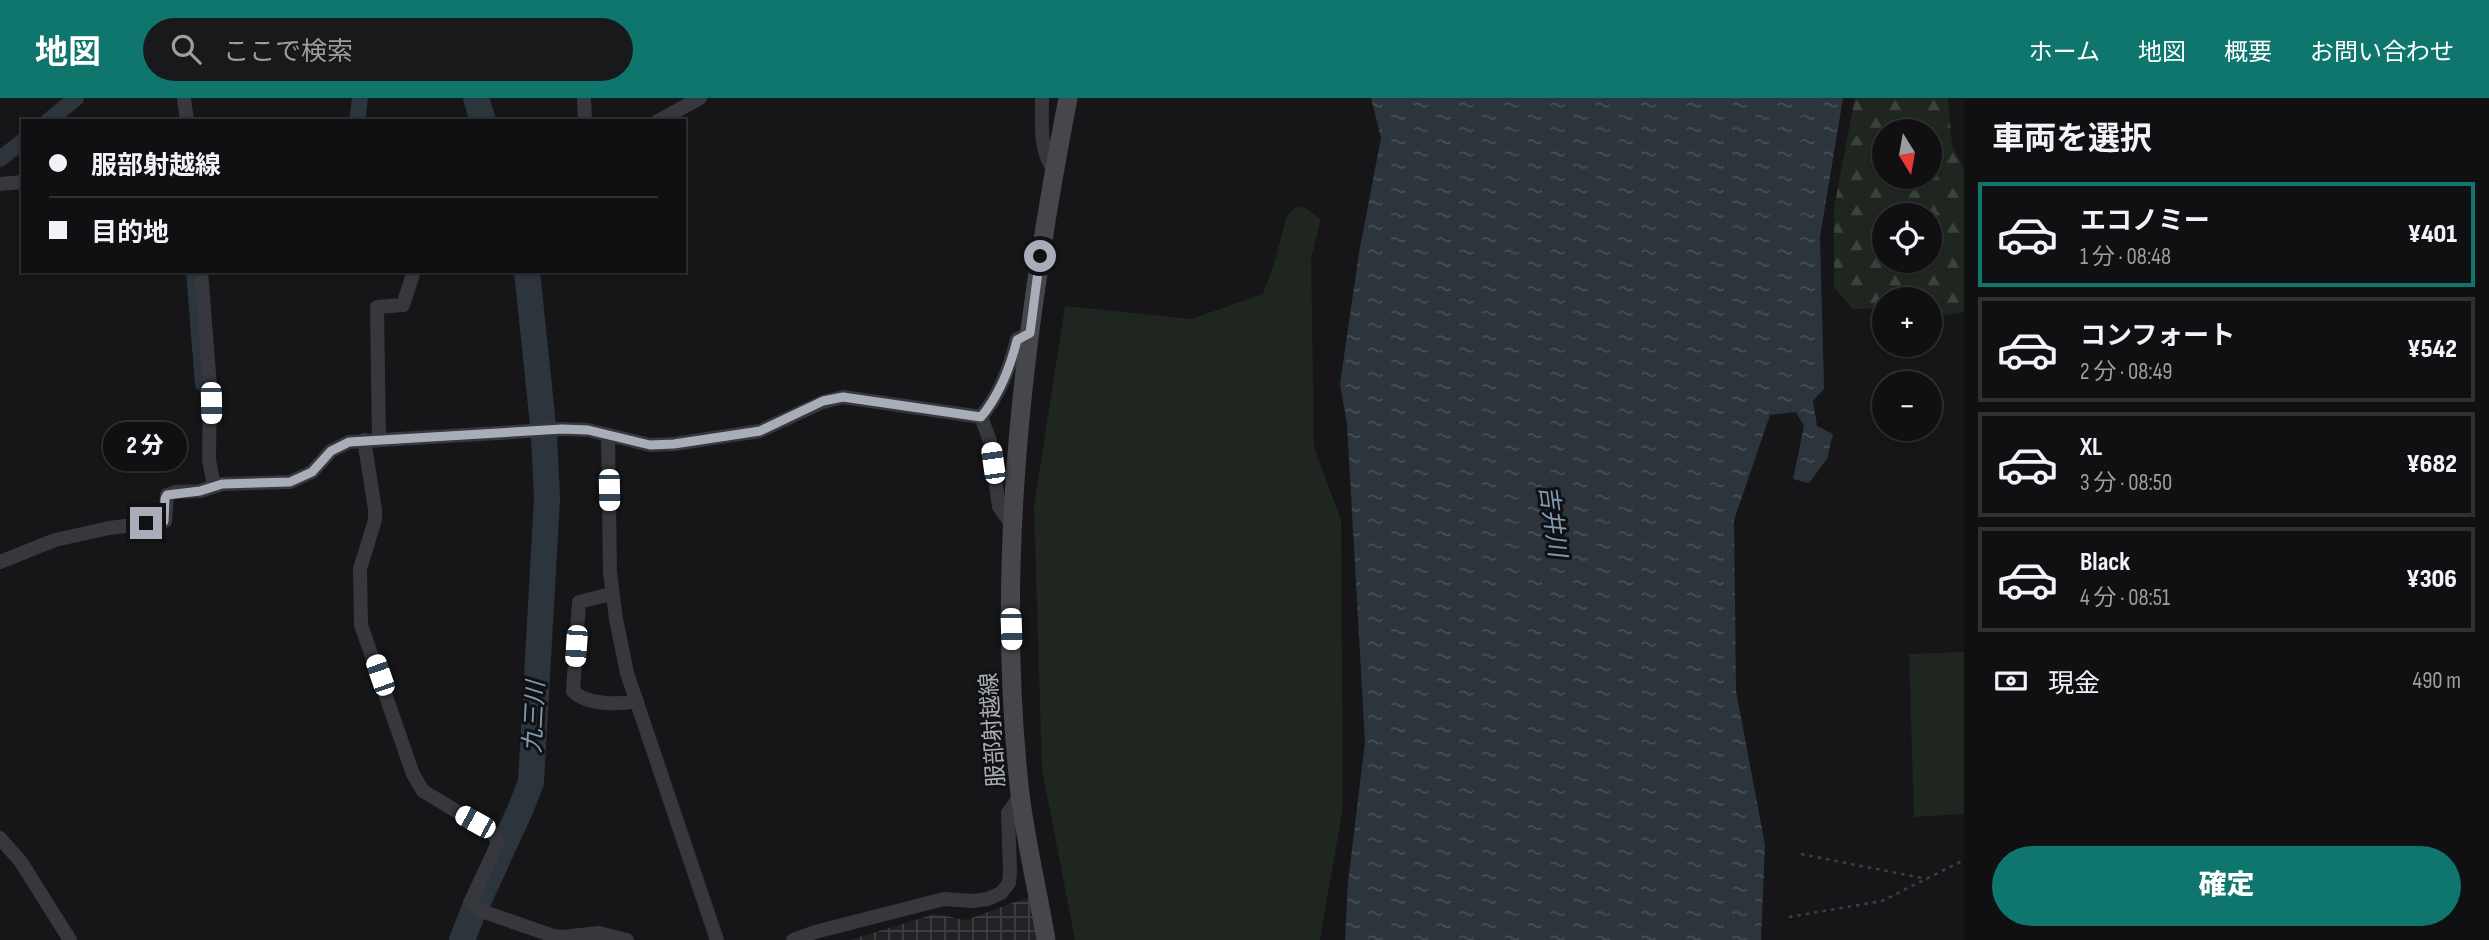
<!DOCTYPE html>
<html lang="ja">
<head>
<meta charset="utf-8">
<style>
	:root { --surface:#101012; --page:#19191b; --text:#f1f3f6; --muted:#9c9d9f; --line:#303032; --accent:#0f766e }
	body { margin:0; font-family:"Sofia Sans Condensed","Noto Sans JP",sans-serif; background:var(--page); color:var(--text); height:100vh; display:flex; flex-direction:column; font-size:26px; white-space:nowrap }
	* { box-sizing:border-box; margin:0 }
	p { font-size:23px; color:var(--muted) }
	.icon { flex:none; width:38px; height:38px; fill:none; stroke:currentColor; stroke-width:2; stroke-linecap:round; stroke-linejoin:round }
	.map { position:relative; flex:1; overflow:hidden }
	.details { display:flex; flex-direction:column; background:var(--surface); width:525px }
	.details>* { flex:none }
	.guide { position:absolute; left:21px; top:21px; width:665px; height:154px; border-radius:0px; box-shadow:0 2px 5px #0004,0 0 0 2px var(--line); display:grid; align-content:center; height:154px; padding:0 28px; background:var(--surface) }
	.needle { width:46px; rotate:169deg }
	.tools { position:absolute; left:1872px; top:21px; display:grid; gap:14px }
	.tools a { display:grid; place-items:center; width:70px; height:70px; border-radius:50%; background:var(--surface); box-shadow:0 2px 5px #0004,0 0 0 2px var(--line); font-size:35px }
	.end { position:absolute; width:32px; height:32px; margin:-16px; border:9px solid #a8adb8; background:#111; box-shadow:0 0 0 4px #111 }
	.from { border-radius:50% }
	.bubble { position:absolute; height:49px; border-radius:24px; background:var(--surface); box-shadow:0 2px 5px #0004,0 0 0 2px var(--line); font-size:23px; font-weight:800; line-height:49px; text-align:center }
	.car { position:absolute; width:21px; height:42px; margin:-21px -10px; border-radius:9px; box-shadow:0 0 5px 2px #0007; background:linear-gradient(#fff 24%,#345 0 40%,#fff 0 76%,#345 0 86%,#fff 0) }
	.guide b { display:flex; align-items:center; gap:24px; height:66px; font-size:26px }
	.guide b+b { border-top:2px solid var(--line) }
	.guide i { width:18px; height:18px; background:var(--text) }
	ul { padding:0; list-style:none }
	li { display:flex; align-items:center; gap:21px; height:105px; margin:0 14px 10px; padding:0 14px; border:4px solid var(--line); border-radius:0px }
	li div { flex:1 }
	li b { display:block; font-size:26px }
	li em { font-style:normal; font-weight:800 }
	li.on { border-color:var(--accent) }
	li>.icon { width:63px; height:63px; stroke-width:1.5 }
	h2 { padding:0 28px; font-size:32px; line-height:84px }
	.pay { display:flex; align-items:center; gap:18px; height:77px; padding:0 28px; font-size:26px }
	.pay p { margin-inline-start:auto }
	.cta { display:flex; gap:14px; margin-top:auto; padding:14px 28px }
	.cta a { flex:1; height:80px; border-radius:42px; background:var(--accent); color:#fff; font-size:28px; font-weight:800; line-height:80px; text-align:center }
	header { display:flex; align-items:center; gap:42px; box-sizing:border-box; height:98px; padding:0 35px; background:var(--accent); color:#fff }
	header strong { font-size:33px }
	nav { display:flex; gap:38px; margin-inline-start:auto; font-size:24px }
	.search { width:490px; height:63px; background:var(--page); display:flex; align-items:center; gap:18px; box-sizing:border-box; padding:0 24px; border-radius:38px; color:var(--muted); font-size:26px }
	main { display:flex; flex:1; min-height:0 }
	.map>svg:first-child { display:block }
</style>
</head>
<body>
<header>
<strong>地図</strong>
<div class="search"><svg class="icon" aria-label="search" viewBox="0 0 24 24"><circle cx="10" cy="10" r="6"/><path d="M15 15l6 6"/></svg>ここで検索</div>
<nav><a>ホーム</a><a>地図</a><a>概要</a><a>お問い合わせ</a></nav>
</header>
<main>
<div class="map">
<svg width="1964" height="842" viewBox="0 0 1964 842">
	<defs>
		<pattern id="industrial-grid" width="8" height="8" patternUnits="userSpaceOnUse" patternTransform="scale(1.75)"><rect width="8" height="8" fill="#222225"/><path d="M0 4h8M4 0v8" fill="none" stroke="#3f3f43"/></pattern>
		<pattern id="forest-firs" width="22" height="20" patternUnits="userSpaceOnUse" patternTransform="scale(1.75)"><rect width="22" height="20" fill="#1e261f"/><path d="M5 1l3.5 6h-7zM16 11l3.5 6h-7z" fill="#3c433d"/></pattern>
		<pattern id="water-ripples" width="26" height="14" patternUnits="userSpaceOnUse" patternTransform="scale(1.75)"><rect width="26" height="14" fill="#2c353c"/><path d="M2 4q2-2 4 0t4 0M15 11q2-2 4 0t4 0" fill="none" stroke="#485056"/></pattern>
	</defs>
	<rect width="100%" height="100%" fill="#161618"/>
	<!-- industrial -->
	<path fill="url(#industrial-grid)" d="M1029 799 1038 842H850L935 816 966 822Z"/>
	<!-- grass -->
	<path fill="#1e261f" d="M1296 109 1306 110 1321 122 1311 160 1314 349 1341 422 1343 709 1320 842H1075L1042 671 1034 408 1065 208 1191 221 1263 196 1275 162 1287 117Z
		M1964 554V716L1914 719 1909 556Z"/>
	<!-- forest -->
	<path fill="url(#forest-firs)" fill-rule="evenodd" d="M1855 0H1948L1952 47 1964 71V214L1930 219V201H1885V210L1853 211 1834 189V110ZM1885 33H1930V79H1885ZM1885 117H1930V163H1885Z"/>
	<!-- water -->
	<path fill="url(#water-ripples)" d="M1371 0H1843L1820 139 1824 291 1813 303 1817 328 1833 336 1827 361 1809 385 1793 381 1804 328 1796 314 1770 317 1734 422 1736 593 1765 747 1761 842H1345L1348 784 1365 644 1347 326 1340 286 1359 155 1381 40Z"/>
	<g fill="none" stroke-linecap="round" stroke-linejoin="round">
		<!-- canal -->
		<path stroke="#2c353c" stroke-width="16" d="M48 23 76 0
			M357 23 360 0
			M0 61 23 43
			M194 173 203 286"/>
		<!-- river -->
		<path stroke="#2c353c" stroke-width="26" d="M476 0 483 23
			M527 173 543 327
			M477 806 521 710 531 684 547 401 544 337
			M462 842 473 814"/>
		<!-- path -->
		<path stroke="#3d3f44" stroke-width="2.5" stroke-dasharray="3.5 5" stroke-linecap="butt" d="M1801 756 1927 781
			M1789 819 1882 803 1964 762"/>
		<!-- minor -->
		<path stroke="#37383d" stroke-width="14" d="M184 0 187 23
			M584 0 585 23
			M1042 0C1042 23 1039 53 1054 72
			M658 23 700 0
			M0 86 23 84
			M201 173 210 289 209 362 214 388
			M981 319 990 343 999 409 1012 427
			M981 319C1000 296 1010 270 1017 241L1030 235
			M608 338 610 474 616 521 627 575 717 842
			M364 342 375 411V422L360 471 361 527 413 676 423 693 493 735 498 745 470 805 481 813 554 838 562 839 599 835 627 842
			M379 342 377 209 403 207 414 173
			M0 464 55 442 109 430 165 423 167 397 175 394 200 393 222 386 290 384 312 374 331 353 349 344 562 331 588 332 650 347 674 346 760 333 823 304 843 299 981 319
			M611 496 579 504 573 593C586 607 619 607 637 603
			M0 740 21 764 70 842
			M793 842 815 834 944 801 972 803 988 801 1001 795 1009 785 1010 774 1008 715 1020 698"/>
		<!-- secondary -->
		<path stroke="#45474d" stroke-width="19" d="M1046 842C1038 794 1026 745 1020 696 994 464 1024 228 1068 0"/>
	</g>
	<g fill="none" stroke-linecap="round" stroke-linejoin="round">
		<!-- route -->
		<path stroke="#a8adb8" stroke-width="9" d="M146 425 164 423 165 401 167 397 200 393 222 386 290 384 312 374 331 353 349 344 562 331 588 332 650 347 674 346 760 333 823 303 843 299 981 319C1000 296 1010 270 1017 242L1030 235 1040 158"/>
	</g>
	<g text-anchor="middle" stroke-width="6" stroke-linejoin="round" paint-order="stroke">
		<!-- street labels -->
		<g font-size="23" fill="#a8adb8" stroke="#111113">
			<text transform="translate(992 632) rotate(-94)" y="8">服部射越線</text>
		</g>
		<!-- water labels -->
		<g font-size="24" font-style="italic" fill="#7f9bb3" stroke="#111113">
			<text transform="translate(1553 423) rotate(82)" y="8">吉井川</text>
			<text transform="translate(534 619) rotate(-87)" y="8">九三川</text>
		</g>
	</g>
</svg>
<div class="tools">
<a><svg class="needle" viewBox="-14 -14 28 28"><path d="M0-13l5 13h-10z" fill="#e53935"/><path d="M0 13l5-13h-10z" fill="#9c9d9f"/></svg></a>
<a><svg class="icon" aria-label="locate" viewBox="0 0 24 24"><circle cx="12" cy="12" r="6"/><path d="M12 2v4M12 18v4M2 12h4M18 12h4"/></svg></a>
<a>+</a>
<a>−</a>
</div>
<i class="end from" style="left:1040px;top:158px"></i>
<i class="end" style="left:146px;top:425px"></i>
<div class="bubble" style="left:103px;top:324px;width:84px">2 分</div>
<i class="car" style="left:211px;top:305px;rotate:179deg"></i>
<i class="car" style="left:993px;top:365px;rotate:352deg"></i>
<i class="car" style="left:609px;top:392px;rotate:179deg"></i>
<i class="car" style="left:1011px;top:531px;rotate:178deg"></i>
<i class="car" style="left:576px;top:548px;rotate:184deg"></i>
<i class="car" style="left:380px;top:577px;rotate:341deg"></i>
<i class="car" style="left:475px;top:724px;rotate:299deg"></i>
<div class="guide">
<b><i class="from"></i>服部射越線</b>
<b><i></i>目的地</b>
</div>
</div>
<section class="details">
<h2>車両を選択</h2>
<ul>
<li class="on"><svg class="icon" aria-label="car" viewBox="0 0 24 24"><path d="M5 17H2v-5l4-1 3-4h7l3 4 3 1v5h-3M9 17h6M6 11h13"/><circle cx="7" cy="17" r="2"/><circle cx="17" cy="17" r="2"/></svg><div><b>エコノミー</b><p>1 分 · 08:48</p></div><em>¥401</em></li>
<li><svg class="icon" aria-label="car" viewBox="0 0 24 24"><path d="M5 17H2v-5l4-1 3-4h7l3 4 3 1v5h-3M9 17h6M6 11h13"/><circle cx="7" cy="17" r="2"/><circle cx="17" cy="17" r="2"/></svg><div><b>コンフォート</b><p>2 分 · 08:49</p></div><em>¥542</em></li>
<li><svg class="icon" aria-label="car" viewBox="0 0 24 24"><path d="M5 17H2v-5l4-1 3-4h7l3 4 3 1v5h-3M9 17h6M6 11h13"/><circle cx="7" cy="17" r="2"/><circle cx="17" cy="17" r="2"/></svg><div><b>XL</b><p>3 分 · 08:50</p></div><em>¥682</em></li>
<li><svg class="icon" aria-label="car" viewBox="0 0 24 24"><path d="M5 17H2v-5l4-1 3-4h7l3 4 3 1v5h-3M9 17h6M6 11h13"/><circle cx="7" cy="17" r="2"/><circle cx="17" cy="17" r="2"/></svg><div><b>Black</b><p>4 分 · 08:51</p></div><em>¥306</em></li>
</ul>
<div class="pay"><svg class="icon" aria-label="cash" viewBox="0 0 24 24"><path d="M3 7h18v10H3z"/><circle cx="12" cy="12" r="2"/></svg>現金<p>490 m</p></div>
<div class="cta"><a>確定</a></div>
</section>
</main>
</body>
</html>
